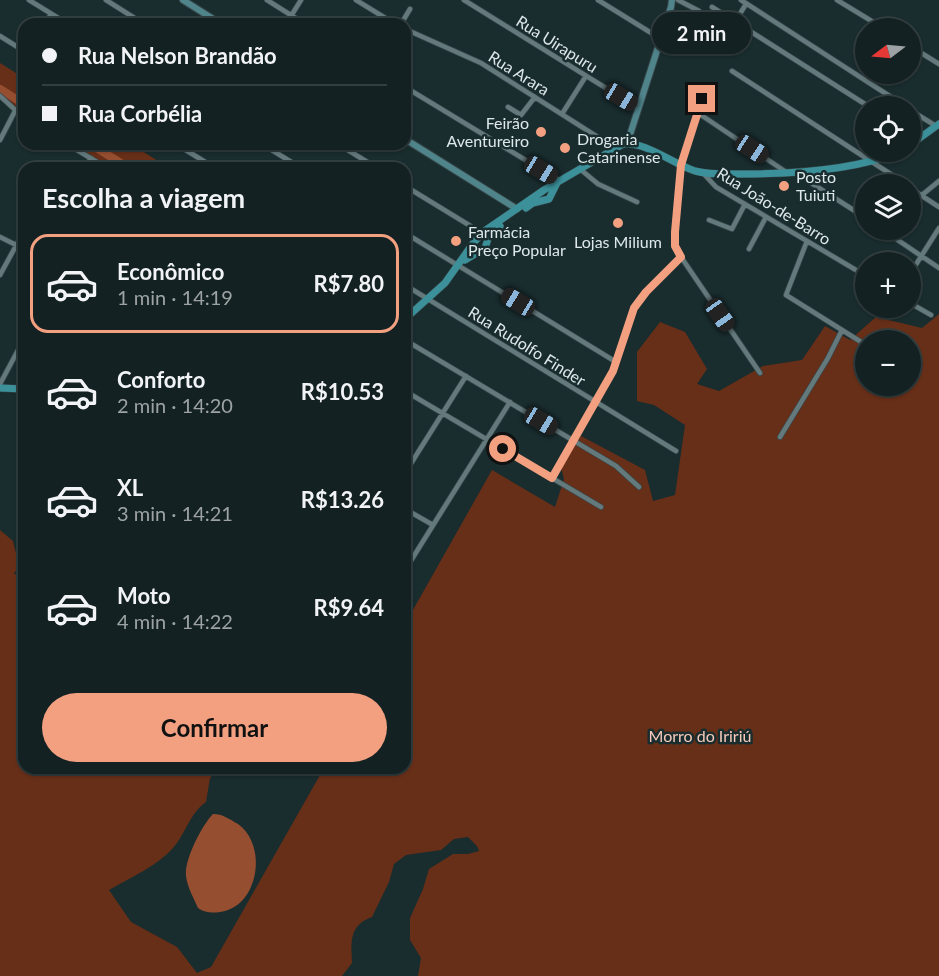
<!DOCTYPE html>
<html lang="pt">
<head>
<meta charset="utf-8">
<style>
	:root { --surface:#132122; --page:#202e2f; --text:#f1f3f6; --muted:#9da3a5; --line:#323e40; --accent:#f2a080 }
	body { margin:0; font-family:Lato,sans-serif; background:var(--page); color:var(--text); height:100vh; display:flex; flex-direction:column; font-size:22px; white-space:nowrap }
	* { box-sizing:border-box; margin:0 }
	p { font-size:20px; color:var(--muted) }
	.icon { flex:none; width:33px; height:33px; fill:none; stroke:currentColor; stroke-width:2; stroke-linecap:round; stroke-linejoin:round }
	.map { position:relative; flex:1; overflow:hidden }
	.side { position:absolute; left:18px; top:162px; width:393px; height:612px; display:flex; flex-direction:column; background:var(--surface); border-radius:18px; box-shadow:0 2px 4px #0004,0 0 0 2px var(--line) }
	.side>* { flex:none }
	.guide { position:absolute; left:18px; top:18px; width:393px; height:132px; border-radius:18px; box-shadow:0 2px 4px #0004,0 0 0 2px var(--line); display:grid; align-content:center; height:132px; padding:0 24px; background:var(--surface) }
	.needle { width:39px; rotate:254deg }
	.fabs { position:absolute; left:855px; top:18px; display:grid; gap:12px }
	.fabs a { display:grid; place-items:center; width:66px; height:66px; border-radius:50%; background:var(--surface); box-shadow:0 2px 4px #0004,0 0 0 2px var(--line); font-size:30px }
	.end { position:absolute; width:27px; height:27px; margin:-14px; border:8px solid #f2a080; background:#111; box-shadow:0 0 0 3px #111 }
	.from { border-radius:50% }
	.bubble { position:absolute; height:42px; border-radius:21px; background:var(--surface); box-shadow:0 2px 4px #0004,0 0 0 2px var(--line); font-size:20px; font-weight:700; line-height:42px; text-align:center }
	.car { position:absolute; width:18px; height:36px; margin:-18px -9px; border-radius:8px; box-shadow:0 0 4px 2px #0007; background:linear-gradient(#222 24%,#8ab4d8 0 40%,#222 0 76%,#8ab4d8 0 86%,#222 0) }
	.guide b { display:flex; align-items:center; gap:21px; height:57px; font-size:22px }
	.guide b+b { border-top:2px solid var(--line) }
	.guide i { width:15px; height:15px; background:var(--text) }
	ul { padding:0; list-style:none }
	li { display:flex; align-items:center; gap:18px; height:99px; margin:0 12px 9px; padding:0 12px; border:3px solid transparent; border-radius:18px }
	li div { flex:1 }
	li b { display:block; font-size:22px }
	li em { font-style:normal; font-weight:700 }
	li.current { border-color:var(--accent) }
	li>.icon { width:54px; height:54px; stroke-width:1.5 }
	h2 { padding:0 24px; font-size:27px; line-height:72px }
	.cta { display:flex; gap:12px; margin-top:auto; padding:12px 24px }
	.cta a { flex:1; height:69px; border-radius:36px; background:var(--accent); color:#111; font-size:24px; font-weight:700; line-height:69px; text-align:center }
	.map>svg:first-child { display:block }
</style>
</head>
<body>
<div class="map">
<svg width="939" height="976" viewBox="0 0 939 976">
	<rect width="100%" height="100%" fill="#192c2e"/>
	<!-- green -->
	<path fill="#672f18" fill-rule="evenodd" d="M0 63 24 78V115L0 94Z
		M72 144H131L169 168H111Z
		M939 314V976H418L421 958 410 940V918L423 889 429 869 453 854H468L479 851 477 846 468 837 454 839 441 850 406 855 394 864 389 882 372 917C349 925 351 942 352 963L342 976H0V530L13 541 19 565 14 574 24 575V768H219L210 778 206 802C190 813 186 833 173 848 156 867 131 877 109 890L131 922 177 947 197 973 211 967 324 768H405V624L492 470 555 507 564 479 561 467 581 436 645 470 653 501 675 495 685 425 654 405 637 401V352L660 322 685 332 707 369 697 384 719 391 763 366 802 360 825 326 850 340 876 317 922 328ZM866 340H910V386H866Z"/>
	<!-- water -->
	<path fill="#964e31" d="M213 814C223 814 229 819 238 824 268 845 259 907 220 912 212 913 205 913 198 908 194 899 187 886 186 876 184 860 202 825 213 814Z"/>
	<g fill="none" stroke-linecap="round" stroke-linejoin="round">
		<!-- river -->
		<path stroke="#964e31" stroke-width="8" d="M0 89 24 104
			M90 144 129 168"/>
		<defs>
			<path id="street" d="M29 0 68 24
				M106 0 144 24
				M267 0 305 24
				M356 0 395 24
				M464 0 638 108
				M598 0 661 39
				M678 0 699 11
				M741 0 905 106
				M837 0 883 28
				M712 7 868 106
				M735 22 746 4
				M45 24 51 14
				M286 24 301 0
				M401 24 410 9
				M405 29 481 63 615 148
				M0 36 24 51
				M910 46 939 64
				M732 71 906 184
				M707 85 681 165 675 233V246L681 257 760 373
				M405 87 560 181
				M0 96 24 118
				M508 107 521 115 535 97
				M910 110 936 126
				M698 113 786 172
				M562 114 586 76
				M910 133 920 139
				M0 140 15 111
				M67 144 107 168
				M176 144 215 168
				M262 144 301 168
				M338 144 377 168
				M85 168 91 158
				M580 169 598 184 637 202
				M702 172 716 187 866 276
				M800 172 808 181 866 218
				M405 186 482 233
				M910 188 939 207
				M922 195 939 181
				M709 220 732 229 745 204
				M883 230 939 268
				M405 233 616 362
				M0 237 24 249
				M807 241 786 295 866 345
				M749 249 766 217
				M910 274 939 228
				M0 275 24 231
				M405 285 676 451
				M910 303 931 315
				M405 340 616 466 639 487
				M0 384 24 339
				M405 391 601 507
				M780 437 828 358 842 330
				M405 473 466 376
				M552 478 613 371 634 308 641 297 681 257
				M405 509 433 525
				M407 567 510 402"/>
			<path id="secondary" d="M183 0 221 24
				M405 139 517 209
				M627 144 671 7 672 0"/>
			<path id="primary" d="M910 145 939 124
				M526 208 533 203 549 199 557 183
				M465 260 485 248 490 233 500 226
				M405 319 445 283 474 242 486 230 544 190 623 144C645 141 673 164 695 171 710 175 726 174 741 174 790 174 853 171 899 152
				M0 388 24 389"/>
		</defs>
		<!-- street casing -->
		<use href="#street" stroke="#37474a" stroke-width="6"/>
		<!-- secondary casing -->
		<use href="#secondary" stroke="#37474a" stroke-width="8"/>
		<!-- primary casing -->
		<use href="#primary" stroke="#37474a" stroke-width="8"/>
		<!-- street -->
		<use href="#street" stroke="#64797c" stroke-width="4.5"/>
		<!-- secondary -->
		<use href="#secondary" stroke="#4f848b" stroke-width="6"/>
		<!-- primary -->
		<use href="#primary" stroke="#3b9099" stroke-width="7"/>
	</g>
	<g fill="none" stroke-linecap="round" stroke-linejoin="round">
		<!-- route -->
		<path stroke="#f2a080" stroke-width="8" d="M503 449 552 478 613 371 634 308 646 292 681 257 675 246V232L681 165 702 99"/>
	</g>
	<!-- markers -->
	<g fill="#f2a080" stroke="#192c2e" stroke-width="2">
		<circle cx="541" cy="132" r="6"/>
		<circle cx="565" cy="148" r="6"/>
		<circle cx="784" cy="186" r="6"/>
		<circle cx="618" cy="223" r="6"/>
		<circle cx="456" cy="241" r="6"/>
	</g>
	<g text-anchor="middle" stroke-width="5" stroke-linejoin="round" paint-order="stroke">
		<!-- street labels -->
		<g font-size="16" fill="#dde8ea" stroke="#192c2e">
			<text transform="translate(557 44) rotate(32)" y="6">Rua Uirapuru</text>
			<text transform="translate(519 73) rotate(32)" y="6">Rua Arara</text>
			<text transform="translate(774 206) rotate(32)" y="6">Rua João-de-Barro</text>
			<text transform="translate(527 346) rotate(32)" y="6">Rua Rudolfo Finder</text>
		</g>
		<!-- poi labels -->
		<g font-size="16" fill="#dde8ea" stroke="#192c2e" text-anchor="start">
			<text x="529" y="129" text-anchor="end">Feirão<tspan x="529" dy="18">Aventureiro</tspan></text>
			<text x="577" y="145">Drogaria<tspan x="577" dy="18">Catarinense</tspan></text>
			<text x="796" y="183">Posto<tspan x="796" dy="18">Tuiuti</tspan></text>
			<text x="468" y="238">Farmácia<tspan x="468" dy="18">Preço Popular</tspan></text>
			<text x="618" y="248" text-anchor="middle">Lojas Milium</text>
		</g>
		<!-- park labels -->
		<g font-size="16" fill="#f7cbbb" stroke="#192c2e">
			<text x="700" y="742">Morro do Iririú</text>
		</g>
	</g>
</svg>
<div class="fabs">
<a><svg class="needle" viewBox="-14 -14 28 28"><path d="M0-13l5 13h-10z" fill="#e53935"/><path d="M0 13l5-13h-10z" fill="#9da3a5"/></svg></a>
<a><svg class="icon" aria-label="locate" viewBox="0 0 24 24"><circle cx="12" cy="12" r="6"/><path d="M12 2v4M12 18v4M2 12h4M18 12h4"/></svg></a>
<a><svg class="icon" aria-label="layers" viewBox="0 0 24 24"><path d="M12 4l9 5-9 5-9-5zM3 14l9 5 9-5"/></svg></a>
<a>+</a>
<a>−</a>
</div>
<i class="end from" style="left:503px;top:449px"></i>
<i class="end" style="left:702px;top:99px"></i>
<div class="bubble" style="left:652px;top:12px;width:99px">2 min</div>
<i class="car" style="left:621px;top:97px;rotate:121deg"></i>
<i class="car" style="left:752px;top:149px;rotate:123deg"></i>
<i class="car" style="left:541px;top:170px;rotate:121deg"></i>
<i class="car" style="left:518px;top:302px;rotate:301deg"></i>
<i class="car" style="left:720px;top:315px;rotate:145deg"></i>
<i class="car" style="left:541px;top:421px;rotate:121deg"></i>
<div class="guide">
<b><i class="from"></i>Rua Nelson Brandão</b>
<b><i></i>Rua Corbélia</b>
</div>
<section class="side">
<h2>Escolha a viagem</h2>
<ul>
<li class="current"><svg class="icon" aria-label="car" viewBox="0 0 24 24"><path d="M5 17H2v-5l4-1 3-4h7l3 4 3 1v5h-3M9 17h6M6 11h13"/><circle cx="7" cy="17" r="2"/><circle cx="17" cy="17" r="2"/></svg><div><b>Econômico</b><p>1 min · 14:19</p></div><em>R$7.80</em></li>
<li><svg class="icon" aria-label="car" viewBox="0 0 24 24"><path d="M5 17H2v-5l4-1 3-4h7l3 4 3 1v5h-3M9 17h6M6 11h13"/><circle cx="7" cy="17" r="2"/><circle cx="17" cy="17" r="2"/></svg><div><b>Conforto</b><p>2 min · 14:20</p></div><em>R$10.53</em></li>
<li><svg class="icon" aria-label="car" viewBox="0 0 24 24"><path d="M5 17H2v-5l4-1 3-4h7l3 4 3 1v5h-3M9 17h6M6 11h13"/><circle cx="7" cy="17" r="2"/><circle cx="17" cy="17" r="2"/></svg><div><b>XL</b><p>3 min · 14:21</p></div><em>R$13.26</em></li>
<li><svg class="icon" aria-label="car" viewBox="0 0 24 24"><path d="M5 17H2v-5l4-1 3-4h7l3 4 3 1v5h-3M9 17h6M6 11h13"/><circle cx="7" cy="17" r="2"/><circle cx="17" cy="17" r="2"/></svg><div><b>Moto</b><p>4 min · 14:22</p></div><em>R$9.64</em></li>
</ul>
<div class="cta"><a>Confirmar</a></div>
</section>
</div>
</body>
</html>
